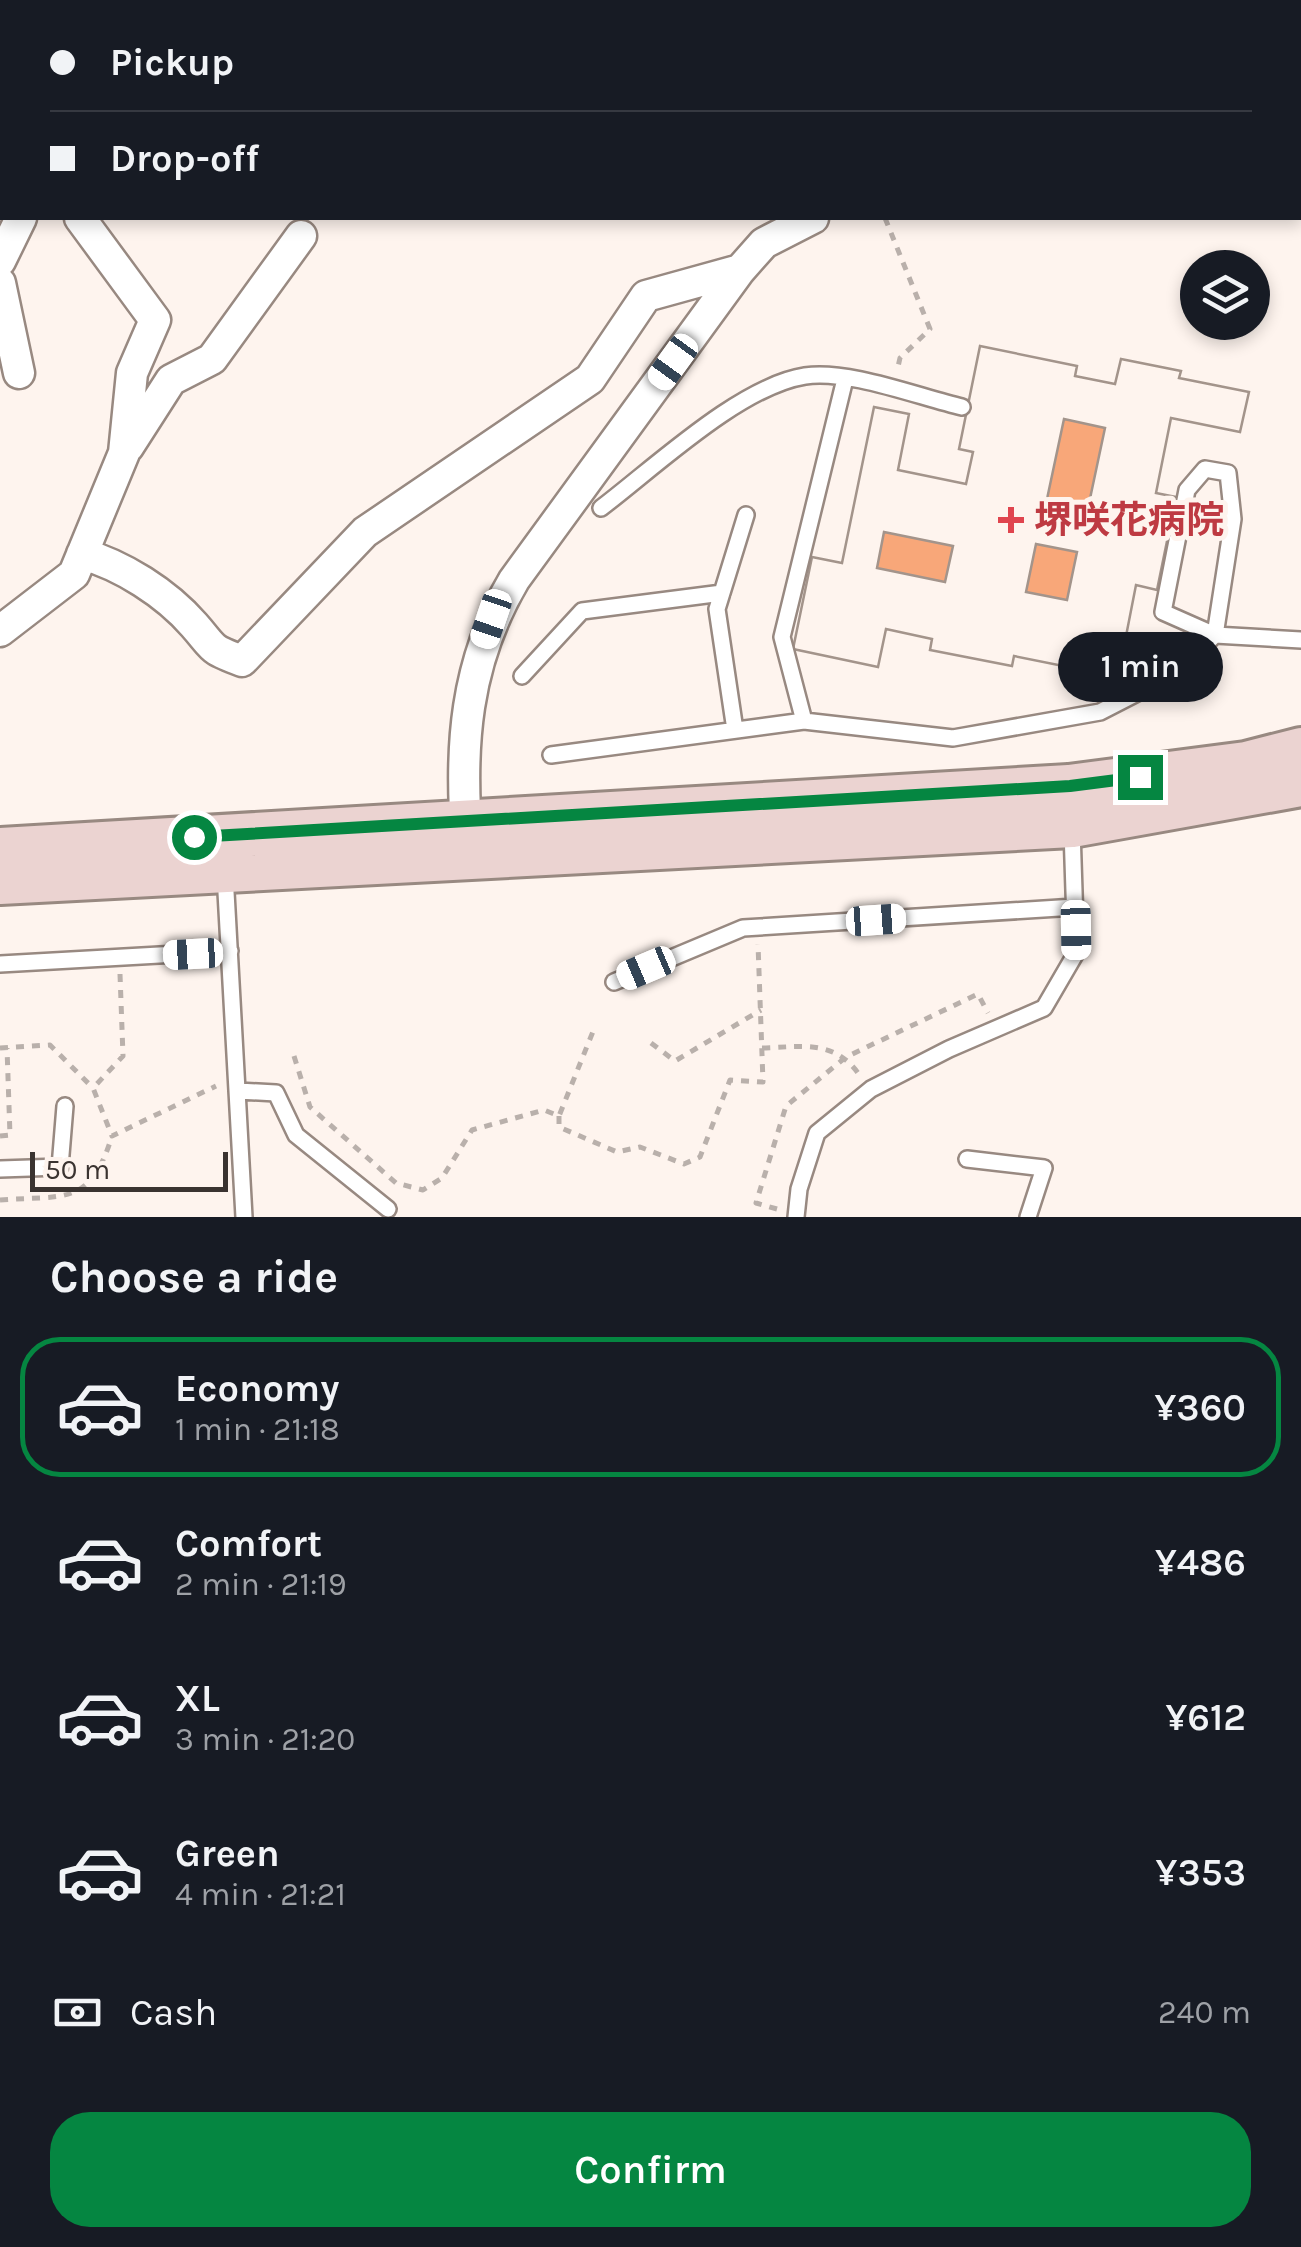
<!DOCTYPE html>
<html lang="en">
<head>
<meta charset="utf-8">
<style>
	:root { --surface:#171b24; --page:#20242c; --text:#f1f3f6; --muted:#9ea1a6; --line:#363941; --accent:#058641 }
	body { margin:0; font-family:Karla,"Noto Sans JP",sans-serif; background:var(--page); color:var(--text); height:100vh; display:flex; flex-direction:column; font-size:38px; white-space:nowrap }
	* { box-sizing:border-box; margin:0 }
	p { font-size:32px; color:var(--muted) }
	.icon { flex:none; width:55px; height:55px; fill:none; stroke:currentColor; stroke-width:2; stroke-linecap:round; stroke-linejoin:round }
	.map { position:relative; height:1217px; overflow:hidden }
	.details { display:flex; flex-direction:column; background:var(--surface); flex:1 }
	.details>* { flex:none }
	.top-card { position:absolute; left:0px; top:0px; width:1302px; height:220px; box-shadow:0 5px 15px #0003; display:grid; align-content:center; height:220px; padding:0 50px; background:var(--surface) }
	.buttons { position:absolute; left:1180px; top:250px; display:grid; gap:20px }
	.buttons a { display:grid; place-items:center; width:90px; height:90px; border-radius:50%; background:var(--surface); box-shadow:0 5px 15px #0003; font-size:50px }
	.scale { position:absolute; left:30px; bottom:25px; width:198px; box-sizing:border-box; padding-left:10px; border:5px solid #3a3330; border-top:0; font-size:28px; line-height:35px; white-space:nowrap; color:#3a3330; -webkit-text-stroke:8px #fef4ee; paint-order:stroke }
	.end { position:absolute; width:45px; height:45px; margin:-22px; border:12px solid #058641; background:#fff; box-shadow:0 0 0 5px #fff }
	.from { border-radius:50% }
	.bubble { position:absolute; height:70px; border-radius:35px; background:var(--surface); box-shadow:0 5px 15px #0003; font-size:32px; font-weight:600; line-height:70px; text-align:center }
	.car { position:absolute; width:30px; height:60px; margin:-30px -15px; border-radius:12px; box-shadow:0 0 8px 2px #0007; background:linear-gradient(#fff 24%,#345 0 40%,#fff 0 76%,#345 0 86%,#fff 0) }
	.top-card b { display:flex; align-items:center; gap:35px; height:95px; font-size:38px }
	.top-card b+b { border-top:2px solid var(--line) }
	.top-card i { width:25px; height:25px; background:var(--text) }
	ul { padding:0; list-style:none }
	li { display:flex; align-items:center; gap:30px; height:140px; margin:0 20px 15px; padding:0 30px; border:5px solid transparent; border-radius:40px }
	li div { flex:1 }
	li b { display:block; font-size:38px }
	li em { font-style:normal; font-weight:600 }
	li.current { border-color:var(--accent) }
	li>.icon { width:90px; height:90px; stroke-width:1.5 }
	h2 { padding:0 50px; font-size:45px; line-height:120px }
	.pay { display:flex; align-items:center; gap:25px; height:110px; padding:0 50px; font-size:38px }
	.pay p { margin-inline-start:auto }
	.action { display:flex; gap:20px; margin-top:auto; padding:20px 50px }
	.action a { flex:1; height:115px; border-radius:40px; background:var(--accent); color:#fff; font-size:40px; font-weight:600; line-height:115px; text-align:center }
	.map>svg:first-child { display:block }
</style>
</head>
<body>
<div class="map">
<svg width="1301" height="1217" viewBox="0 0 1301 1217">
	<rect width="100%" height="100%" fill="#fef4ee"/>
	<!-- building -->
	<path fill="#f8a779" stroke="#a3948b" stroke-width="2.5" fill-rule="evenodd" d="M980 346 1077 366 1075 376 1115 384 1121 359 1181 371 1179 378 1249 392 1240 432 1171 418 1156 493 1176 497 1157 590 1136 585 1118 677 1014 656 1012 666 930 650 932 639 886 629 878 667 793 649 812 557 842 563 874 407 909 414 898 470 966 484 973 452 959 449ZM1064 419 1105 428 1088 508 1047 499ZM884 532 953 546 945 582 877 568ZM1036 544 1077 552 1067 600 1026 592Z
		M980 346 1077 366 1075 376 1115 384 1121 359 1181 371 1179 378 1249 392 1240 432 1171 418 1156 493 1176 497 1157 590 1136 585 1118 677 1014 656 1012 666 930 650 932 639 886 629 878 667 793 649 812 557 842 563 874 407 909 414 898 470 966 484 973 452 959 449Z"/>
	<g fill="none" stroke-linecap="round" stroke-linejoin="round">
		<defs>
			<path id="lane" d="M1255 2 1266 0
				M601 508C654 468 740 386 805 376 847 369 919 397 962 407
				M522 676 582 611 722 593
				M804 721 782 637 845 379
				M735 730 717 609 746 515
				M551 755 804 721 953 738 1100 712 1174 674 1215 635 1233 519 1228 473 1205 469 1187 490 1163 612 1215 635 1301 640
				M225 874 244 1217
				M0 964 230 951
				M614 982 743 928 1075 907
				M238 1091 276 1093 296 1135 388 1209
				M967 1159 1044 1168 1028 1217
				M0 1169 60 1167 65 1106
				M796 1217 799 1189 817 1133 871 1089 949 1049 1044 1008 1076 953 1072 830"/>
			<path id="street" d="M483 0 484 2
				M790 0 791 2
				M927 0 928 2
				M227 2 231 0
				M0 261 21 218
				M0 283 19 373
				M128 447 171 380 212 359 301 236
				M82 554C122 565 166 593 194 625 216 650 208 648 242 661L365 532 590 379 646 296 740 270
				M0 631 74 574 124 453 132 373 155 320 80 218
				M467 842C459 747 465 663 514 580L740 270 764 243 813 218"/>
			<path id="secondary" d="M0 849 1069 786 1246 763 1301 749
				M0 883 1072 826 1301 785"/>
		</defs>
		<!-- lane casing -->
		<use href="#lane" stroke="#988981" stroke-width="20"/>
		<!-- street casing -->
		<use href="#street" stroke="#988981" stroke-width="35"/>
		<!-- secondary casing -->
		<use href="#secondary" stroke="#988981" stroke-width="48"/>
		<!-- path -->
		<path stroke="#b9b0ab" stroke-width="5" stroke-dasharray="8 8" stroke-linecap="butt" d="M885 218 930 329 900 358 897 371
			M120 974 123 1056 93 1088 112 1136 216 1086
			M651 1043 675 1061 761 1010
			M0 1048 50 1045 93 1088
			M762 1048C801 1047 833 1039 858 1073
			M294 1056 310 1107 396 1183 423 1190 442 1178 472 1130 544 1110 559 1116 594 1029
			M559 1116V1127L617 1152 640 1147 684 1164 700 1157 730 1080 763 1082 758 944
			M0 1136 10 1135 7 1048
			M0 1200C65 1195 90 1207 112 1136
			M777 1209 756 1203 786 1106 846 1057 978 994 988 1013"/>
		<!-- lane -->
		<use href="#lane" stroke="#fff" stroke-width="15"/>
		<!-- street -->
		<use href="#street" stroke="#fff" stroke-width="30"/>
		<!-- secondary -->
		<use href="#secondary" stroke="#ebd3d1" stroke-width="42"/>
	</g>
	<g fill="none" stroke-linecap="round" stroke-linejoin="round">
		<!-- route -->
		<path stroke="#058641" stroke-width="12" d="M194 837 1070 786 1140 777"/>
	</g>
	<!-- markers -->
	<path fill="#e0444e" stroke="#fef4ee" stroke-width="4" d="M1006 505h10v10h10v10h-10v10h-10v-10h-10v-10h10z"/>
	<g text-anchor="middle" stroke-width="10" stroke-linejoin="round" paint-order="stroke">
		<!-- health labels -->
		<g font-size="38" font-weight="bold" fill="#be3a42" stroke="#fef4ee" text-anchor="start">
			<text x="1034" y="533">堺咲花病院</text>
		</g>
	</g>
</svg>
<div class="buttons">
<a><svg class="icon" aria-label="layers" viewBox="0 0 24 24"><path d="M12 4l9 5-9 5-9-5zM3 14l9 5 9-5"/></svg></a>
</div>
<div class="scale">50 m</div>
<i class="end from" style="left:194px;top:837px"></i>
<i class="end" style="left:1140px;top:777px"></i>
<div class="bubble" style="left:1058px;top:632px;width:165px">1 min</div>
<i class="car" style="left:673px;top:362px;rotate:216deg"></i>
<i class="car" style="left:491px;top:619px;rotate:199deg"></i>
<i class="car" style="left:876px;top:920px;rotate:86deg"></i>
<i class="car" style="left:1076px;top:930px;rotate:179deg"></i>
<i class="car" style="left:193px;top:954px;rotate:267deg"></i>
<i class="car" style="left:646px;top:968px;rotate:247deg"></i>
<div class="top-card">
<b><i class="from"></i>Pickup</b>
<b><i></i>Drop-off</b>
</div>
</div>
<section class="details">
<h2>Choose a ride</h2>
<ul>
<li class="current"><svg class="icon" aria-label="car" viewBox="0 0 24 24"><path d="M5 17H2v-5l4-1 3-4h7l3 4 3 1v5h-3M9 17h6M6 11h13"/><circle cx="7" cy="17" r="2"/><circle cx="17" cy="17" r="2"/></svg><div><b>Economy</b><p>1 min · 21:18</p></div><em>¥360</em></li>
<li><svg class="icon" aria-label="car" viewBox="0 0 24 24"><path d="M5 17H2v-5l4-1 3-4h7l3 4 3 1v5h-3M9 17h6M6 11h13"/><circle cx="7" cy="17" r="2"/><circle cx="17" cy="17" r="2"/></svg><div><b>Comfort</b><p>2 min · 21:19</p></div><em>¥486</em></li>
<li><svg class="icon" aria-label="car" viewBox="0 0 24 24"><path d="M5 17H2v-5l4-1 3-4h7l3 4 3 1v5h-3M9 17h6M6 11h13"/><circle cx="7" cy="17" r="2"/><circle cx="17" cy="17" r="2"/></svg><div><b>XL</b><p>3 min · 21:20</p></div><em>¥612</em></li>
<li><svg class="icon" aria-label="car" viewBox="0 0 24 24"><path d="M5 17H2v-5l4-1 3-4h7l3 4 3 1v5h-3M9 17h6M6 11h13"/><circle cx="7" cy="17" r="2"/><circle cx="17" cy="17" r="2"/></svg><div><b>Green</b><p>4 min · 21:21</p></div><em>¥353</em></li>
</ul>
<div class="pay"><svg class="icon" aria-label="cash" viewBox="0 0 24 24"><path d="M3 7h18v10H3z"/><circle cx="12" cy="12" r="2"/></svg>Cash<p>240 m</p></div>
<div class="action"><a>Confirm</a></div>
</section>
</body>
</html>
